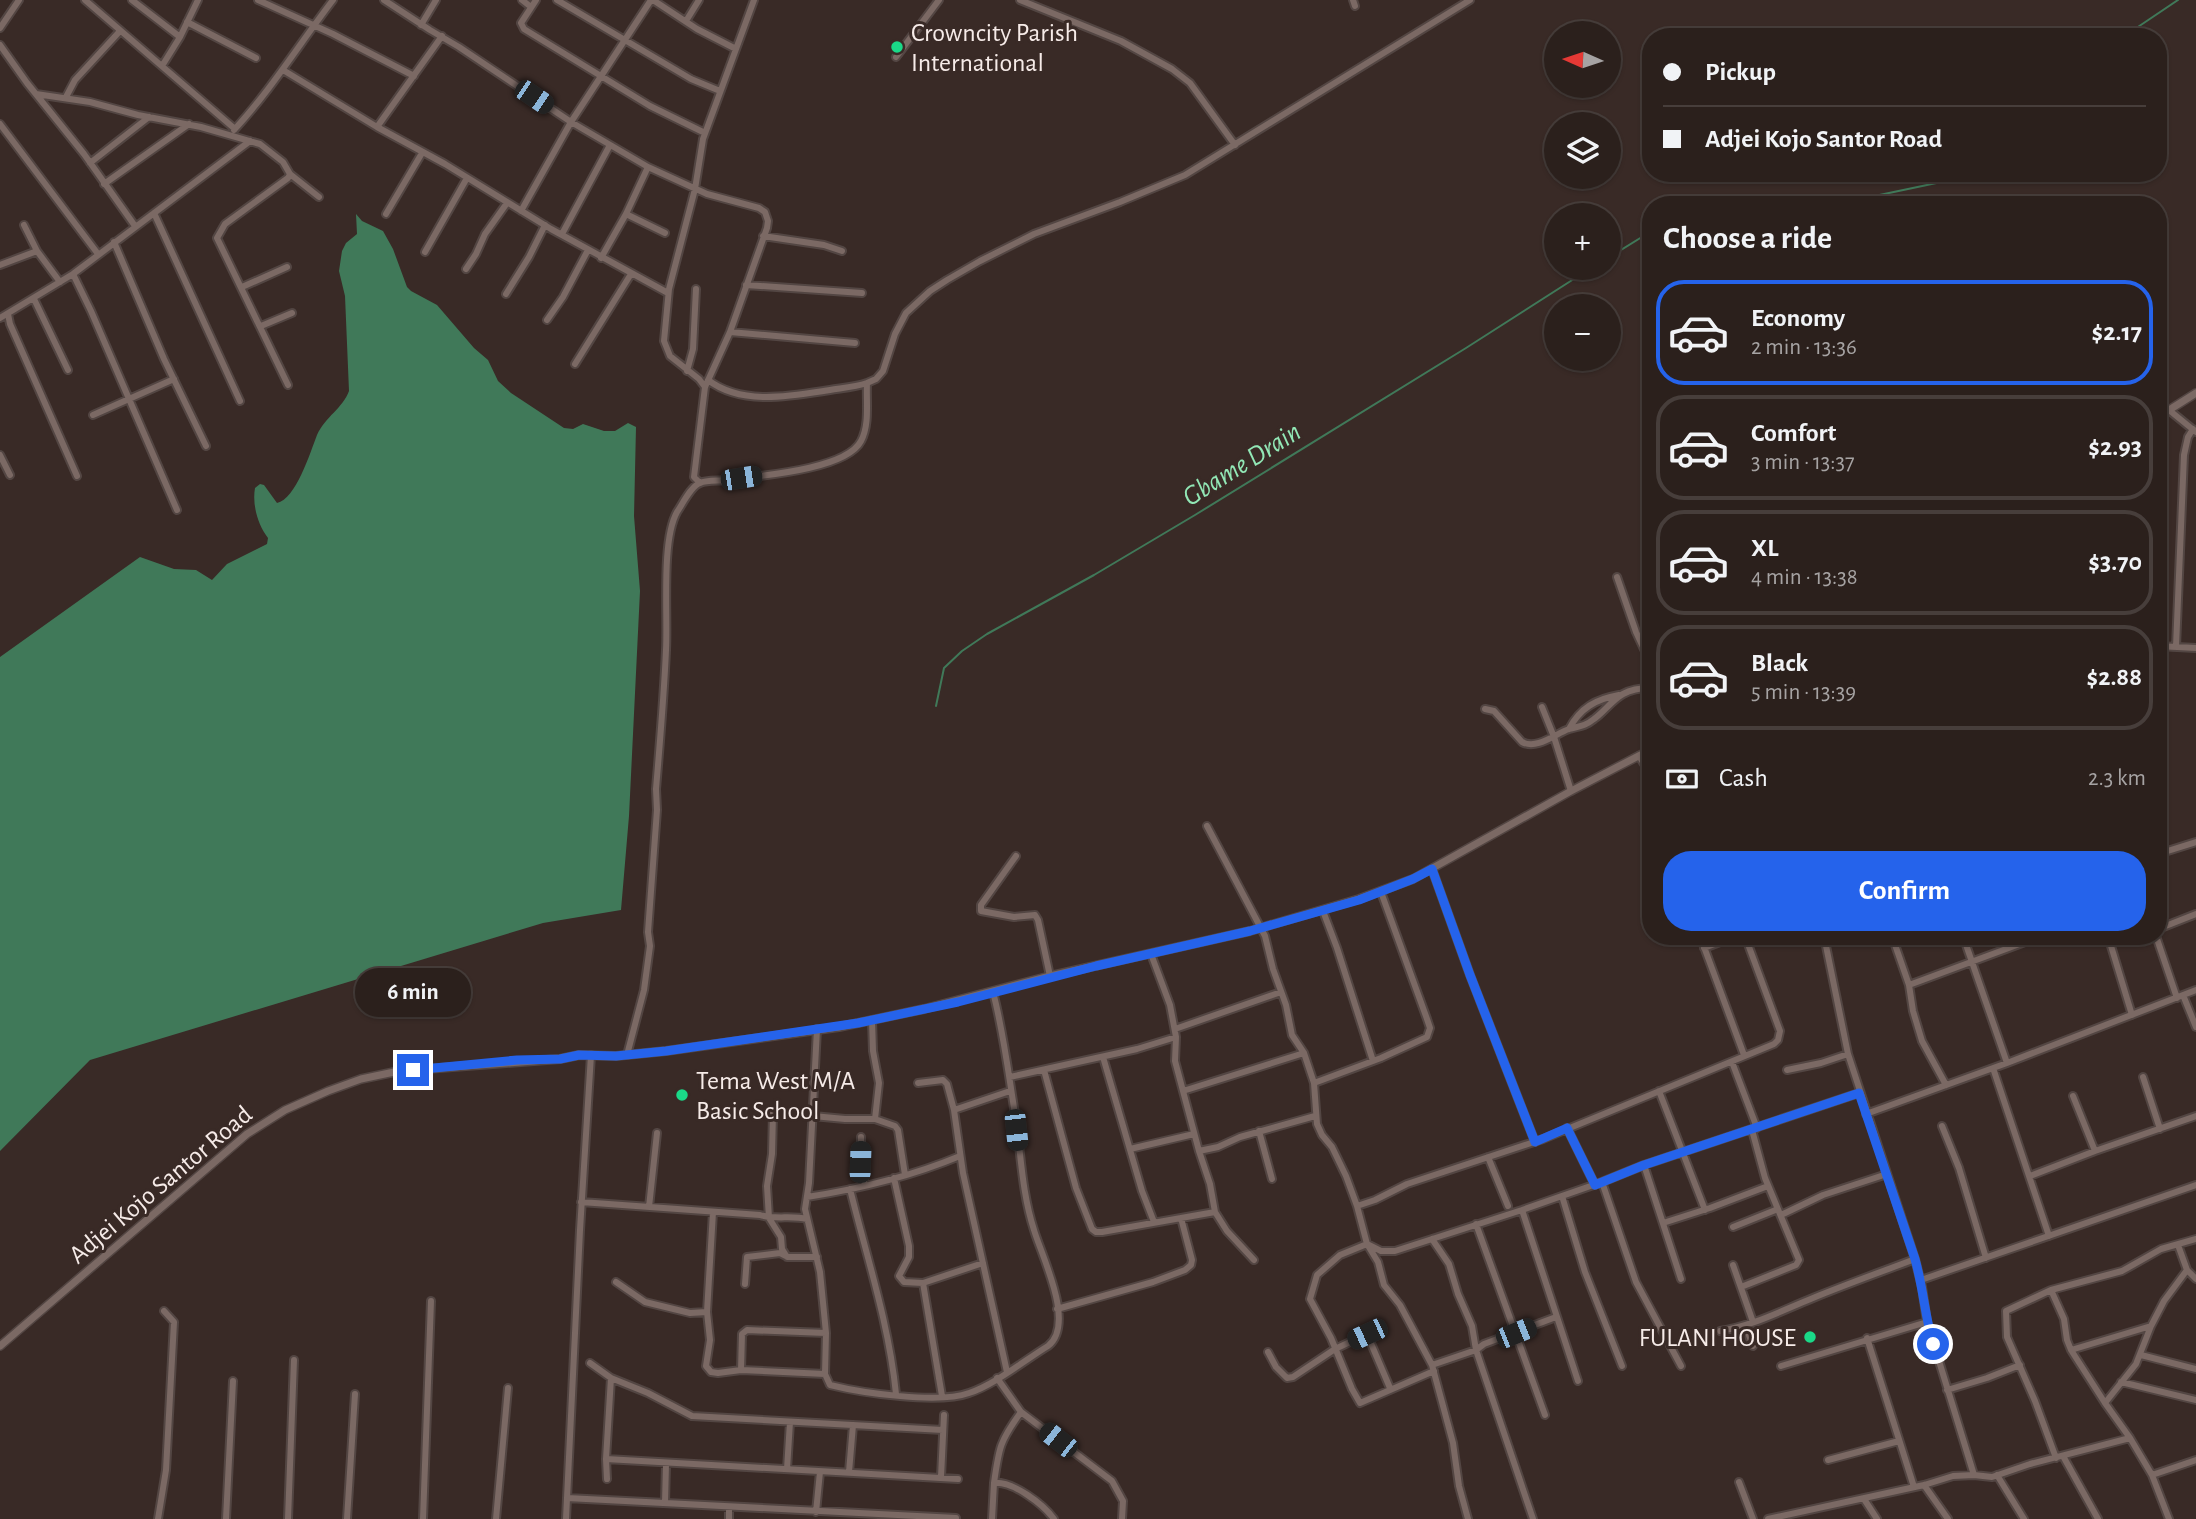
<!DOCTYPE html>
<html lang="en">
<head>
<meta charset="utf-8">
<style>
	:root { --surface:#2b201c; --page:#332825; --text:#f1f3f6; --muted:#a6a3a3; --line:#473e3b; --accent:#2563eb }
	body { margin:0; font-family:"Alegreya Sans",sans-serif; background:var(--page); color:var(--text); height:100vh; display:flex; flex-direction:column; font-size:26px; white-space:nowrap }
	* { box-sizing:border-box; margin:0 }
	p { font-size:23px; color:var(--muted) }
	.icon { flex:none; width:38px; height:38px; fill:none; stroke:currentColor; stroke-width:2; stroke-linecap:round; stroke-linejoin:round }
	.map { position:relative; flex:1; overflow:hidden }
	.panel { position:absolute; left:1642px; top:196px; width:525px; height:749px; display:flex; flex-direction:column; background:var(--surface); border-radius:28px; box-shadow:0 2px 5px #0004,0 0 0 2px var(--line) }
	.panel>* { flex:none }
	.banner { position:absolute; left:1642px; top:28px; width:525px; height:154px; border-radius:28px; box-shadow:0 2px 5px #0004,0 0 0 2px var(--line); display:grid; align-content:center; height:154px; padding:0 21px; background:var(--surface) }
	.needle { width:46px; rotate:273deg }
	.tools { position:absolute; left:1544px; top:21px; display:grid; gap:14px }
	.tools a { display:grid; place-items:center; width:77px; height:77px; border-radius:50%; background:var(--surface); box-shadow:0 2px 5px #0004,0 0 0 2px var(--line); font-size:35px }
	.end { position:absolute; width:32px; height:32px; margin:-16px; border:9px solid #2563eb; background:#fff; box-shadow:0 0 0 4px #fff }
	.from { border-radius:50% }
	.bubble { position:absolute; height:49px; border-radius:24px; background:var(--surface); box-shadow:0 2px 5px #0004,0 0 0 2px var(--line); font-size:23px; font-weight:700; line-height:49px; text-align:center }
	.car { position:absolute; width:21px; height:42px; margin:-21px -10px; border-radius:9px; box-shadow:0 0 5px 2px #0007; background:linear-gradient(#222 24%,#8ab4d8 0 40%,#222 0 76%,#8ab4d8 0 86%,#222 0) }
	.banner b { display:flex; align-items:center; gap:24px; height:66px; font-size:26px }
	.banner b+b { border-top:2px solid var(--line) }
	.banner i { width:18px; height:18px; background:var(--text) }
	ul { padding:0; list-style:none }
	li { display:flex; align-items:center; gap:21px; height:105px; margin:0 14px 10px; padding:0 7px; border:4px solid var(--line); border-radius:28px }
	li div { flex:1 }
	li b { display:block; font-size:26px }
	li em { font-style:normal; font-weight:700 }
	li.selected { border-color:var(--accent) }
	li>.icon { width:63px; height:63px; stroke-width:1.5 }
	h2 { padding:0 21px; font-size:32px; line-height:84px }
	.pay { display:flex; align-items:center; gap:18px; height:77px; padding:0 21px; font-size:26px }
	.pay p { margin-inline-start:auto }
	.primary-button { display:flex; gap:14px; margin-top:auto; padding:14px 21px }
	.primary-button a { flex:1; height:80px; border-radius:28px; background:var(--accent); color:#fff; font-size:28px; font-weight:700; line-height:80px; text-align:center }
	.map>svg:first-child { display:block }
</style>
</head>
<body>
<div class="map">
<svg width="2196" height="1519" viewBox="0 0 2196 1519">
	<rect width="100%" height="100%" fill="#392a26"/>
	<!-- water -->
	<path fill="#407959" d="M356 214 362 221 383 231 393 249 407 287 411 291 437 305 474 348 488 360 498 381 511 393 564 428 573 429 583 424 604 431H615L628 423 636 427 634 516 640 591 629 816 621 910 543 923 90 1060 0 1151V657L140 557 174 569 196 570 212 580 227 564 267 544 268 538C258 525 252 505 255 488L260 484 264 485 277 503C296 499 310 453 317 435 325 417 343 408 349 391L345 296 339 271 342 251 346 243 357 234Z"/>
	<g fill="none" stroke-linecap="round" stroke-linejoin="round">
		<!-- stream -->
		<path stroke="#407959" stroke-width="2" d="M2123 37 2178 0
			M1832 205 1984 173
			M1608 258 1650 232
			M936 706 944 668 962 651 987 634 1094 575 1195 515 1466 348 1591 268"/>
		<defs>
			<path id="minor" d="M85 0 235 129
				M132 0 180 37
				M258 0 333 34 414 76
				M384 0 430 30 459 47 571 122 648 167 707 194 759 208 765 212 768 221 767 228 730 332 705 387
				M522 0 531 7
				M536 0 521 23 524 29 650 106 705 133
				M557 0 691 79 720 91
				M653 0 697 29 736 49
				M1020 0 1121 41 1172 69 1190 83 1235 145
				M1353 0 1355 6
				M686 21 699 0
				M187 22 256 58
				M421 25 436 0
				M0 28 19 0
				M0 45 27 83 84 154 135 226
				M896 57 939 0
				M162 66 180 37 198 0
				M283 70 377 127 445 164 551 229 668 293
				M36 94 90 102 138 115 201 127 260 144 283 162 290 174 319 197
				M66 97 75 80 120 31
				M0 124 98 254
				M377 127 442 36
				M234 130C271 90 300 43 333 0
				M90 163 149 117
				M104 184 189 124
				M521 211 571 122 651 0
				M154 213 240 401
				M386 214 422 153
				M626 214 665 233
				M24 225 37 251 60 282
				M562 234 610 145
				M763 236 824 245 842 251
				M114 242 164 359 206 446
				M425 252 467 178
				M601 258 626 214 648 167
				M0 265 37 251
				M466 269 476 254 485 234 507 203
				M73 274 91 311 177 510
				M746 285 862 293
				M242 287 287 267
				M506 294 529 257 545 225
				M34 299 68 370
				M8 314 10 324 77 476
				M0 318 73 274 250 141
				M547 320 563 297 588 250
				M261 326 292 313
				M730 332 855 343
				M575 364 631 274
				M687 371 693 349 696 289
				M708 380C742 406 791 396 830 390 842 388 855 387 867 383
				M288 385 217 238 225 224 288 178 290 174
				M2169 410 2196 432
				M93 415 174 379
				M0 455 10 475
				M700 483 694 477 705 387 699 379 670 356 664 341 669 289 695 189 703 139 754 0
				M1617 577 1636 632 1650 662
				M2158 646 2196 648
				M2176 647 2184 455 2188 437 2193 429
				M1542 707 1554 737 1571 791
				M1485 709 1494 711 1522 742C1537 750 1555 734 1569 729 1579 726 1584 727 1594 719 1604 712 1612 700 1623 694 1632 689 1641 688 1650 688
				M1569 729C1580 708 1596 699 1619 695
				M1639 756 1648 770 1650 781
				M1207 826 1265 936 1273 969 1286 1005 1292 1035 1304 1053 1314 1083 1317 1124 1322 1135 1332 1147 1346 1176 1357 1206 1367 1244 1378 1262 1384 1285 1400 1305 1432 1365 1453 1443 1459 1486 1468 1519
				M2158 854 2196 842
				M1016 856 981 905V911L1014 917 1035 915 1038 920 1050 976
				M1432 869 1470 975 1535 1142
				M1323 911 1337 948 1373 1061
				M2158 929 2196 914
				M1700 936 1744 1055
				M1824 936 1848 1054 1915 1259 1922 1287 1927 1322 1974 1475
				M1892 936 1909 985 1913 1011 1922 1041 1946 1085
				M1963 936 2007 1063
				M2108 936 2132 1015
				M2156 936 2177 998
				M2110 943 2133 936
				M1704 948 1736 936
				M1151 954 1170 1005 1176 1037 1175 1061 1199 1151 1210 1184 1215 1212 1227 1231 1254 1260
				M1909 985 2041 936
				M2183 995 2196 1027
				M872 1020 873 1051 879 1083 875 1119 895 1126 898 1130 905 1175
				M817 1029 809 1183 805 1209 820 1272 826 1333 825 1374 830 1385C862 1393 939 1404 969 1393 994 1385 1025 1360 1048 1346 1076 1324 1042 1257 1034 1230 1021 1190 1021 1149 1014 1108 1008 1070 1003 1030 993 992
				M1175 1029 1281 992
				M627 1055 644 990 650 946 648 932 657 810 656 789C660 742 664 696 666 650 668 615 661 541 677 512 682 505 691 486 700 483 706 480 719 481 726 480 758 476 846 470 861 441 870 424 866 401 867 383L876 379 883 371 895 334 906 313 930 291 947 280 980 261 1034 234 1120 202 1185 175 1470 0
				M1103 1057 1142 1191 1154 1222
				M1732 1062 1757 1128
				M1993 1068 2049 1236
				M1044 1070 1076 1188 1092 1229 1096 1232H1102L1215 1212
				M1787 1070 1821 1063 1848 1054
				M1010 1077 1137 1049 1176 1037
				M2143 1077 2160 1129
				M918 1083 943 1080 947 1084 954 1110
				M1314 1083 1381 1058 1427 1037 1430 1028 1427 1019 1381 892
				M1183 1091 1304 1053
				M1659 1091 1705 1210
				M2073 1096 2095 1151
				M773 1113 772 1154 767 1186 769 1218 781 1237 782 1249 787 1257H817
				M1866 1114 2007 1063 2196 990
				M813 1116 845 1119H875
				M1942 1126 1959 1168 1986 1258
				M1567 1128 1595 1185
				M1259 1131 1272 1179
				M861 1137V1171L865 1185
				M1130 1149 1194 1134
				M1199 1151 1218 1147 1240 1137 1315 1116
				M1488 1157 1508 1206
				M1644 1165 1681 1279
				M2030 1176 2095 1151 2196 1116
				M894 1178 909 1246V1257L899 1276 904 1282 923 1283 983 1263
				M1602 1182 1636 1282 1681 1366
				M850 1189C867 1258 889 1324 896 1394
				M1562 1196 1585 1272 1622 1366
				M807 1197C859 1189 912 1176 960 1156
				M581 1202 760 1215C775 1220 791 1215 807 1219
				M1357 1206 1375 1200 1407 1184 1543 1139 1774 1044 1778 1040 1780 1031 1745 936
				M649 1207 657 1133
				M1522 1210 1578 1381
				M713 1212 707 1312 710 1340 706 1366 711 1372 718 1373 741 1370 825 1374
				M1781 1215 1823 1195 1887 1174
				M1663 1223 1710 1208 1768 1186
				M1476 1224 1545 1415
				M1733 1227 1778 1209
				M1432 1239 1449 1264 1458 1294 1472 1326 1476 1350 1533 1519
				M2178 1245 2187 1270 2196 1279
				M1733 1265 1753 1322
				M1921 1280 2196 1185
				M616 1282 645 1302 690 1313 707 1312
				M923 1283 942 1396
				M745 1284 747 1257 780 1253 786 1256
				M1741 1287 1796 1265 1799 1260 1765 1178 1752 1130
				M2051 1290 2064 1319 2067 1340 2071 1350 2105 1403 2130 1438 2152 1475 2169 1519
				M1057 1309 1153 1282 1185 1270 1191 1265 1192 1260 1181 1218
				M1745 1325 1753 1346
				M1720 1331C1753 1326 1783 1310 1813 1298 1847 1284 1881 1272 1915 1259
				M1867 1338 1914 1487
				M2071 1350 2151 1326
				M1268 1352 1276 1367 1287 1378 1293 1377 1335 1349 1367 1334 1390 1388
				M2141 1355 2196 1369
				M590 1363 611 1378 648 1393 692 1416 943 1430
				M1432 1365 1476 1350 1484 1344 1556 1317
				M1781 1366 1927 1322
				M741 1370 742 1334 747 1330 826 1333
				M1434 1371 1360 1403 1352 1389 1331 1338 1310 1299 1317 1275 1340 1255 1367 1244 1381 1251H1395L1522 1210 1602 1182 1644 1165 1859 1093
				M1007 1372 963 1173 954 1110 1010 1091
				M997 1378 1021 1412 1112 1481 1123 1501 1122 1519
				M2121 1382 2196 1400
				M1947 1390 1987 1378 2020 1365
				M2105 1403 2136 1364 2151 1326 2164 1301 2187 1270
				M2063 1456 2098 1519
				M2056 1458 2035 1401 2007 1337 2006 1311 2051 1290 2122 1271 2161 1249 2196 1239
				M606 1459 958 1479
				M1828 1460 1899 1441
				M787 1469 790 1422
				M849 1472 853 1425
				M1997 1475 2024 1519
				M2152 1475 2196 1460
				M941 1477 944 1415
				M607 1479 606 1459 611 1378
				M1739 1482 1753 1519
				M994 1483C999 1447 1000 1441 1021 1412
				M1924 1485 1948 1519
				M567 1498 956 1518
				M1864 1499 1877 1519
				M665 1503 666 1464
				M816 1512 820 1472
				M158 1519 166 1470 174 1322 164 1311
				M226 1519 233 1381
				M288 1519 294 1360
				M347 1519 355 1394
				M423 1519 431 1301
				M496 1519 508 1388
				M566 1519 580 1230 591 1055
				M729 1519V1507
				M992 1519 994 1483C1013 1481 1043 1504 1054 1519
				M1768 1519 1924 1485 1953 1476 1974 1475 1992 1477 2030 1464 2130 1438"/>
			<path id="tertiary" d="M2158 417 2196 393
				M0 1346 247 1134 285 1110 328 1091 361 1079 399 1071 560 1059 579 1055 616 1056 666 1051 839 1027 924 1009 1050 976 1250 931 1359 899 1413 879 1571 791 1650 750"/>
		</defs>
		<!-- minor casing -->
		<use href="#minor" stroke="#534643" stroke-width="10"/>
		<!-- tertiary casing -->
		<use href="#tertiary" stroke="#534643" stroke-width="10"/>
		<!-- minor -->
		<use href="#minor" stroke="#7b6964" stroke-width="6"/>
		<!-- tertiary -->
		<use href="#tertiary" stroke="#7b6964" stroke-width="7"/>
	</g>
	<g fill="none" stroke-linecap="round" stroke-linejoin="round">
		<!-- route -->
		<path stroke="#2563eb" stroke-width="9" d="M413 1070 517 1060 560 1059 579 1055 616 1056 666 1051 858 1023 958 1002 1096 966 1250 931 1359 900 1413 879 1432 869 1470 975 1535 1142 1567 1128 1595 1185 1644 1165 1859 1093 1915 1259C1923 1287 1925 1316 1933 1344"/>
	</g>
	<!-- markers -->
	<g fill="#1ad988" stroke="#392a26" stroke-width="2.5">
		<circle cx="897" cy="47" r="7"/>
		<circle cx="682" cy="1095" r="7"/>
		<circle cx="1810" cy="1337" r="7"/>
	</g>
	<g text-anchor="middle" stroke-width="6" stroke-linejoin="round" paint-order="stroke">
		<!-- poi labels -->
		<g font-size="26" fill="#f6ebe8" stroke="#392a26" text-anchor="start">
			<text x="911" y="41">Crowncity Parish<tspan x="911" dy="30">International</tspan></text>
			<text x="696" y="1089">Tema West M/A<tspan x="696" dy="30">Basic School</tspan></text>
			<text x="1796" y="1346" text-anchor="end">FULANI HOUSE</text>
		</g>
		<!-- street labels -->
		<g font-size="26" fill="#f6ebe8" stroke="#392a26">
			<text transform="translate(160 1184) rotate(-40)" y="9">Adjei Kojo Santor Road</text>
		</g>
		<!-- water labels -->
		<g font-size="28" font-style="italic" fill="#92e8b6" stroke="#392a26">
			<text transform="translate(1241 463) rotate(-32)" y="10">Gbame Drain</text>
		</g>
	</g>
</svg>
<div class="tools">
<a><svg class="needle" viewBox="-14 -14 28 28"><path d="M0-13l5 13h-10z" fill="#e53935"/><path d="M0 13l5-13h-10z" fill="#a6a3a3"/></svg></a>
<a><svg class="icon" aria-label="layers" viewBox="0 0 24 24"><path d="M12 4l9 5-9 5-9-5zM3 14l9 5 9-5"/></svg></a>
<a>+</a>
<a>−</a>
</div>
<i class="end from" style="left:1933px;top:1344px"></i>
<i class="end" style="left:413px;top:1070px"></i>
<div class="bubble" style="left:355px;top:968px;width:116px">6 min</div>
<i class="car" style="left:534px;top:97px;rotate:124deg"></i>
<i class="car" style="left:741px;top:478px;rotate:81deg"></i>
<i class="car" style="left:1016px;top:1130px;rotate:174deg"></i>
<i class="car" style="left:860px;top:1162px;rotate:2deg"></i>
<i class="car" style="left:1516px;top:1333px;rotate:68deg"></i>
<i class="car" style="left:1367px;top:1334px;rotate:245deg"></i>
<i class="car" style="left:1058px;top:1440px;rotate:308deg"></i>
<div class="banner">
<b><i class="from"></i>Pickup</b>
<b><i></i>Adjei Kojo Santor Road</b>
</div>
<section class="panel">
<h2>Choose a ride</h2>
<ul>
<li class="selected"><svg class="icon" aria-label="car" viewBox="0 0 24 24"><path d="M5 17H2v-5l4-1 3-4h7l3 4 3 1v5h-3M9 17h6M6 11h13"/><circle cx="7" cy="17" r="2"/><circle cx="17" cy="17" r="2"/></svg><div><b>Economy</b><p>2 min · 13:36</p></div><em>$2.17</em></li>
<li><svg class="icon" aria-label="car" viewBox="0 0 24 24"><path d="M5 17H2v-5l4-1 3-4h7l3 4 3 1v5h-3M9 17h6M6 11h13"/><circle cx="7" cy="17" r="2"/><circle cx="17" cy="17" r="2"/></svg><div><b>Comfort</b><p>3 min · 13:37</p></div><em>$2.93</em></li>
<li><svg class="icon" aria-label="car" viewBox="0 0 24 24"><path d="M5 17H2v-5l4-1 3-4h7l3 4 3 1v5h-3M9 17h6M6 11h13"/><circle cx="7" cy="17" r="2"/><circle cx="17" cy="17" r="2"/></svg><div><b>XL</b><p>4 min · 13:38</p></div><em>$3.70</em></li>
<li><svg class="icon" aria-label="car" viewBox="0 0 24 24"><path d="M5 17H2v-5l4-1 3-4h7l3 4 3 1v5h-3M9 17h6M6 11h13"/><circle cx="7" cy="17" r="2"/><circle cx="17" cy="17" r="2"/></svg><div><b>Black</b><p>5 min · 13:39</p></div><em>$2.88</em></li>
</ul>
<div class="pay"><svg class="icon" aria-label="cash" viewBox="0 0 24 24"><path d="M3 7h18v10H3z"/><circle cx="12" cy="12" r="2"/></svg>Cash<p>2.3 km</p></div>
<div class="primary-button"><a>Confirm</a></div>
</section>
</div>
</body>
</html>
